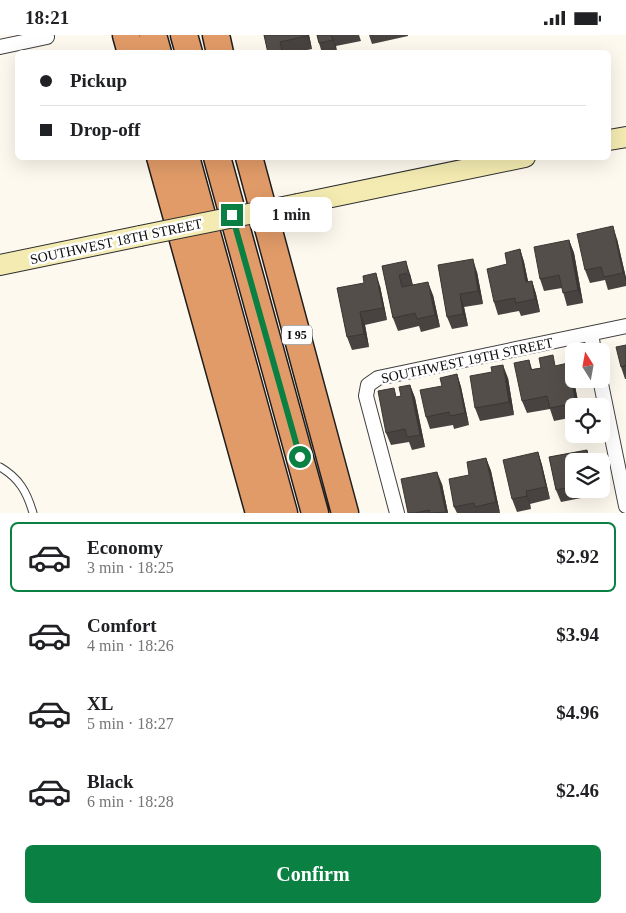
<!DOCTYPE html>
<html lang="en">
<head>
<meta charset="utf-8">
<style>
	:root { --surface:#fff; --page:#f2f2f2; --text:#202124; --muted:#757577; --line:#e0e0e0; --accent:#0b8043 }
	body { margin:0; font-family:"Times New Roman",serif; background:var(--page); color:var(--text); height:100vh; display:flex; flex-direction:column; font-size:19px; white-space:nowrap }
	* { box-sizing:border-box; margin:0 }
	p { font-size:16px; color:var(--muted) }
	.icon { flex:none; width:28px; height:28px; fill:none; stroke:currentColor; stroke-width:2; stroke-linecap:round; stroke-linejoin:round }
	.map { position:relative; height:478px; overflow:hidden }
	.drawer { display:flex; flex-direction:column; background:var(--surface); flex:1 }
	.drawer>* { flex:none }
	.banner { position:absolute; left:15px; top:15px; width:596px; height:110px; border-radius:8px; box-shadow:0 5px 20px #0002; display:grid; align-content:center; height:110px; padding:0 25px; background:var(--surface) }
	.needle { width:32px; rotate:349deg }
	.tools { position:absolute; left:565px; top:308px; display:grid; gap:10px }
	.tools a { display:grid; place-items:center; width:45px; height:45px; border-radius:8px; background:var(--surface); box-shadow:0 5px 20px #0002; font-size:25px }
	.end { position:absolute; width:22px; height:22px; margin:-11px; border:6px solid #0b8043; background:#fff; box-shadow:0 0 0 2px #fff }
	.from { border-radius:50% }
	.bubble { position:absolute; height:35px; border-radius:8px; background:var(--surface); box-shadow:0 5px 20px #0002; font-size:16px; font-weight:700; line-height:35px; text-align:center }
	.banner b { display:flex; align-items:center; gap:18px; height:48px; font-size:19px }
	.banner b+b { border-top:1px solid var(--line) }
	.banner i { width:12px; height:12px; background:var(--text) }
	ul { padding:9px 0 0; list-style:none }
	li { display:flex; align-items:center; gap:15px; height:70px; margin:0 10px 8px; padding:0 15px; border:2px solid transparent; border-radius:8px }
	li div { flex:1 }
	li b { display:block; font-size:19px }
	li em { font-style:normal; font-weight:700 }
	li.current { border-color:var(--accent) }
	li>.icon { width:45px; height:45px; stroke-width:1.5 }
	.button { display:flex; gap:10px; margin-top:auto; padding:10px 25px }
	.button a { flex:1; height:58px; border-radius:8px; background:var(--accent); color:#fff; font-size:20px; font-weight:700; line-height:58px; text-align:center }
	.status { display:flex; justify-content:space-between; align-items:center; height:35px; padding:0 25px; background:var(--surface); direction:ltr }
	.status svg { height:14px; fill:currentColor }
	.map>svg:first-child { display:block }
</style>
</head>
<body>
<div class="status"><b>18:21</b><svg viewBox="0 0 49 12"><path d="M0 12V9h3v3zM5 12V6h3v6zM10 12V3h3v9zM15 12V0h3v12zM26 1h20v11H26zM47 4h2v5h-2z"/></svg></div>
<div class="map">
<svg width="626" height="478" viewBox="0 0 626 478">
	<rect width="100%" height="100%" fill="#fdf9ee"/>
	<g fill="none" stroke-linecap="round" stroke-linejoin="round">
		<defs>
			<path id="service" d="M0 432C19 443 27 457 33 478"/>
			<path id="minor" d="M0 12 47 2
				M591 299 594 316
				M600 344 626 471
				M397 478 366 361 368 350 378 343 626 291"/>
			<path id="secondary" d="M609 105 626 102
				M298 169 525 122
				M0 230 140 201"/>
			<path id="motorway" d="M126 0 131 18
				M153 0 158 18
				M184 0 189 18
				M216 0 220 18
				M160 122 259 478
				M186 122 284 478
				M217 122 315 478
				M249 122 345 478"/>
		</defs>
		<!-- service casing -->
		<use href="#service" stroke="#404040" stroke-width="9"/>
		<!-- minor casing -->
		<use href="#minor" stroke="#404040" stroke-width="16"/>
		<!-- secondary casing -->
		<use href="#secondary" stroke="#2f2f2f" stroke-width="22"/>
		<!-- motorway casing -->
		<use href="#motorway" stroke="#1e1e1e" stroke-width="29"/>
		<!-- service -->
		<use href="#service" stroke="#fff" stroke-width="7"/>
		<!-- minor -->
		<use href="#minor" stroke="#fff" stroke-width="14"/>
		<!-- secondary -->
		<use href="#secondary" stroke="#f4ebb2" stroke-width="20"/>
		<!-- motorway -->
		<use href="#motorway" stroke="#e19b68" stroke-width="26"/>
		<defs>
			<path id="secondary-bridge" d="M140 201 298 169"/>
		</defs>
		<!-- secondary-bridge casing -->
		<use href="#secondary-bridge" stroke="#2f2f2f" stroke-width="22" stroke-linecap="butt"/>
		<!-- secondary-bridge -->
		<use href="#secondary-bridge" stroke="#f4ebb2" stroke-width="20"/>
	</g>
	<!-- wall -->
	<path fill="#484340" d="M264 0H309L312 14 293 18H268Z
		M317 0H359L361 6 336 11 337 18H322L319 8Z
		M369 0H408V1L372 9Z
		M617 204 626 243V251L608 255 605 245 590 248 585 235Z
		M569 205 574 218 583 268 567 271 562 253 544 256 540 244Z
		M520 214 524 227 528 247 532 246 536 259 540 277 521 281 519 276 498 280 494 267 507 229Z
		M438 230 477 237 483 269 464 272 468 291 452 294 447 282Z
		M382 231 410 239 413 250 433 260 440 292 421 297 419 291 398 296 393 283Z
		M380 251 387 285 365 290 369 312 352 315 347 302 337 253Z
		M626 310V344H625L621 332Z
		M529 325 532 334 556 331 573 341 579 371H574V382L554 386 550 374 527 378 522 366Z
		M457 339 461 352 469 390 454 394 453 390 430 394 426 382 442 351Z
		M508 343 514 380 480 386 475 373Z
		M410 350 415 363 425 412 412 415 409 407 391 410 386 398 397 362 401 361Z
		M587 415 591 426H574V454H590L591 461 561 467 556 455 549 422Z
		M538 417 542 430 550 464 530 469 531 474 517 477 512 464Z
		M486 423 491 436 500 478H457L454 472 469 440Z
		M442 449 448 478H408Z"/>
	<!-- shaded-wall -->
	<path fill="#3b3734" d="M307 0H309L312 14Z
		M332 0 336 11 337 18 333 5Z
		M613 191 617 204 626 243V246L623 238Z
		M569 205 574 218 583 268 578 255Z
		M520 214 524 227 531 260 526 247Z
		M473 224 477 237 483 269 478 256Z
		M406 226 410 239 413 251 408 238Z
		M376 238 380 251 387 285 383 273Z
		M532 246 536 259 540 277 535 264Z
		M428 247 433 260 440 292 435 280Z
		M460 259 464 272 468 291 463 279Z
		M360 277 365 290 369 312 364 299Z
		M568 328 573 341 579 371H578L576 368Z
		M503 330 508 343 514 380 509 367Z
		M457 339 461 352 469 390 465 378Z
		M410 350 415 363 425 412 420 400Z
		M538 417 542 430 550 464 546 452Z
		M486 423 491 436 500 478 496 467Z
		M437 437 442 449 448 478 446 477Z
		M526 456 530 469 531 474 527 461Z"/>
	<!-- building -->
	<path fill="#544e4a" stroke="#3b3734" d="M264 0H307V1L280 7 282 15 268 18Z
		M317 0H331L333 5 319 8Z
		M613 191 623 238 604 242 601 232 585 235 577 199Z
		M569 205 578 255 563 258 559 240 540 244 534 212Z
		M520 214 526 247 532 246 535 264 516 268 515 263 494 267 487 234 507 229 505 218Z
		M473 224 478 256 460 259 463 279 447 282 438 230Z
		M406 226 408 238 399 240 402 252 428 247 435 280 417 284 415 278 393 283 382 231Z
		M376 238 383 273 360 277 364 299 347 302 337 253 364 248 363 241Z
		M626 310V330L621 332 616 312Z
		M553 320 555 331 568 328 576 368 550 373 547 361 522 366 514 328 529 325 531 335 541 333 539 323Z
		M503 330 509 367 475 373 470 341 492 337 491 332Z
		M457 339 465 378 450 381 449 377 426 382 420 355 442 351 440 343Z
		M410 350 420 400 407 402 405 394 386 398 378 356 394 353 396 362 401 361 399 352Z
		M587 415 589 426H574V451L556 455 549 422Z
		M538 417 546 452 526 456 527 461 512 464 503 425Z
		M486 423 496 467 475 472 474 468 454 472 449 444 469 440 467 427Z
		M437 437 446 477 430 478 429 475 415 478H408L401 444Z"/>
	<g fill="none" stroke-linecap="round" stroke-linejoin="round">
		<!-- route -->
		<path stroke="#0b8043" stroke-width="6" d="M232 180 300 422"/>
	</g>
	<g text-anchor="middle" stroke-width="5" stroke-linejoin="round" paint-order="stroke">
		<!-- shield labels -->
		<rect fill="#fff" stroke="#565656" stroke-width="1" x="282" y="290.5" width="30" height="19" rx="4"/>
		<g font-size="12" font-weight="bold" fill="#0d0d0d">
			<text x="297" y="304">I 95</text>
		</g>
		<!-- street labels -->
		<g font-size="14" fill="#0d0d0d" stroke="#fff">
			<text transform="translate(116 206) rotate(-12)" y="5">SOUTHWEST 18TH STREET</text>
			<text transform="translate(467 325) rotate(-12)" y="5">SOUTHWEST 19TH STREET</text>
		</g>
	</g>
</svg>
<div class="tools">
<a><svg class="needle" viewBox="-14 -14 28 28"><path d="M0-13l5 13h-10z" fill="#e53935"/><path d="M0 13l5-13h-10z" fill="#757577"/></svg></a>
<a><svg class="icon" aria-label="locate" viewBox="0 0 24 24"><circle cx="12" cy="12" r="6"/><path d="M12 2v4M12 18v4M2 12h4M18 12h4"/></svg></a>
<a><svg class="icon" aria-label="layers" viewBox="0 0 24 24"><path d="M12 4l9 5-9 5-9-5zM3 14l9 5 9-5"/></svg></a>
</div>
<i class="end from" style="left:300px;top:422px"></i>
<i class="end" style="left:232px;top:180px"></i>
<div class="bubble" style="left:250px;top:162px;width:82px">1 min</div>
<div class="banner">
<b><i class="from"></i>Pickup</b>
<b><i></i>Drop-off</b>
</div>
</div>
<section class="drawer">
<ul>
<li class="current"><svg class="icon" aria-label="car" viewBox="0 0 24 24"><path d="M5 17H2v-5l4-1 3-4h7l3 4 3 1v5h-3M9 17h6M6 11h13"/><circle cx="7" cy="17" r="2"/><circle cx="17" cy="17" r="2"/></svg><div><b>Economy</b><p>3 min · 18:25</p></div><em>$2.92</em></li>
<li><svg class="icon" aria-label="car" viewBox="0 0 24 24"><path d="M5 17H2v-5l4-1 3-4h7l3 4 3 1v5h-3M9 17h6M6 11h13"/><circle cx="7" cy="17" r="2"/><circle cx="17" cy="17" r="2"/></svg><div><b>Comfort</b><p>4 min · 18:26</p></div><em>$3.94</em></li>
<li><svg class="icon" aria-label="car" viewBox="0 0 24 24"><path d="M5 17H2v-5l4-1 3-4h7l3 4 3 1v5h-3M9 17h6M6 11h13"/><circle cx="7" cy="17" r="2"/><circle cx="17" cy="17" r="2"/></svg><div><b>XL</b><p>5 min · 18:27</p></div><em>$4.96</em></li>
<li><svg class="icon" aria-label="car" viewBox="0 0 24 24"><path d="M5 17H2v-5l4-1 3-4h7l3 4 3 1v5h-3M9 17h6M6 11h13"/><circle cx="7" cy="17" r="2"/><circle cx="17" cy="17" r="2"/></svg><div><b>Black</b><p>6 min · 18:28</p></div><em>$2.46</em></li>
</ul>
<div class="button"><a>Confirm</a></div>
</section>
</body>
</html>
